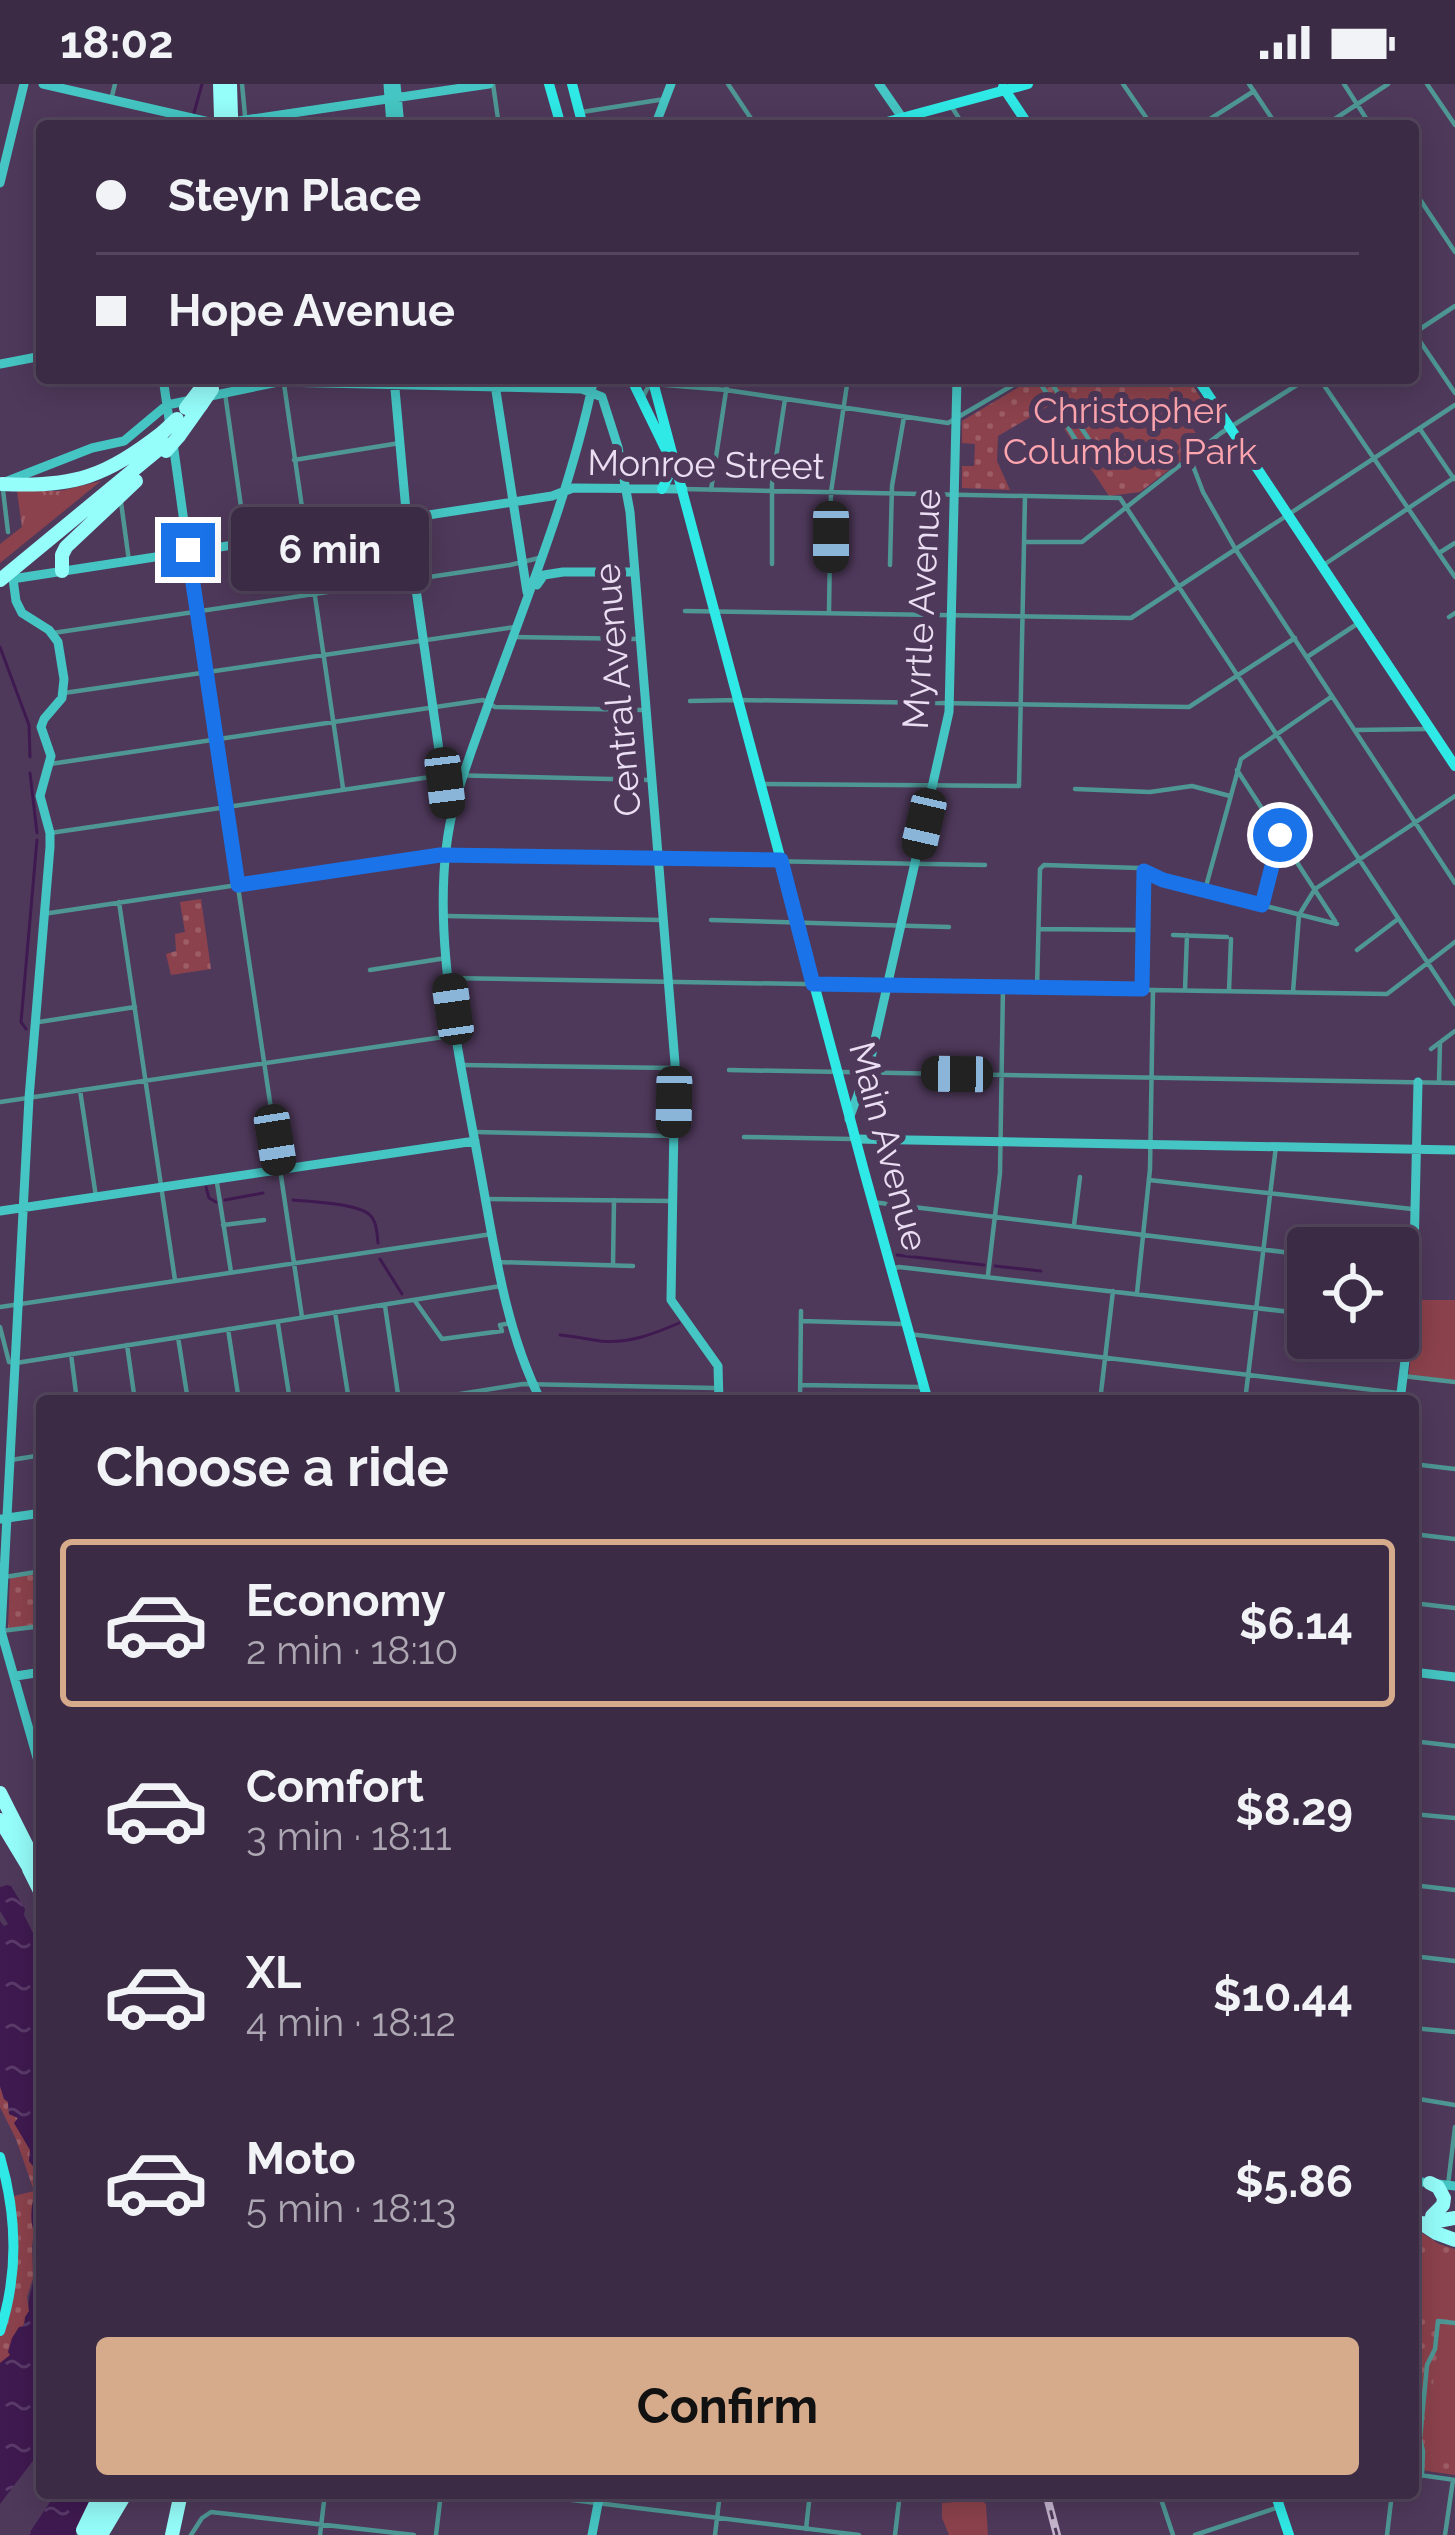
<!DOCTYPE html>
<html lang="en">
<head>
<meta charset="utf-8">
<style>
	:root { --surface:#3b2b44; --page:#42334b; --text:#f1f3f6; --muted:#aca7b2; --line:#54475d; --accent:#d6ab8b }
	body { margin:0; font-family:Raleway,sans-serif; background:var(--page); color:var(--text); height:100vh; display:flex; flex-direction:column; font-size:45px; white-space:nowrap }
	* { box-sizing:border-box; margin:0 }
	p { font-size:39px; color:var(--muted) }
	.icon { flex:none; width:66px; height:66px; fill:none; stroke:currentColor; stroke-width:2; stroke-linecap:round; stroke-linejoin:round }
	.map { position:relative; flex:1; overflow:hidden }
	.sheet { position:absolute; left:36px; top:1311px; width:1383px; height:1104px; display:flex; flex-direction:column; background:var(--surface); border-radius:12px; box-shadow:0 6px 30px #0003,0 0 0 3px var(--line) }
	.sheet>* { flex:none }
	.guide { position:absolute; left:36px; top:36px; width:1383px; height:264px; border-radius:12px; box-shadow:0 6px 30px #0003,0 0 0 3px var(--line); display:grid; align-content:center; height:264px; padding:0 60px; background:var(--surface) }
	.tools { position:absolute; left:1287px; top:1143px; display:grid; gap:24px }
	.tools a { display:grid; place-items:center; width:132px; height:132px; border-radius:12px; background:var(--surface); box-shadow:0 6px 30px #0003,0 0 0 3px var(--line); font-size:60px }
	.end { position:absolute; width:54px; height:54px; margin:-27px; border:15px solid #1a73e8; background:#fff; box-shadow:0 0 0 6px #fff }
	.from { border-radius:50% }
	.bubble { position:absolute; height:84px; border-radius:12px; background:var(--surface); box-shadow:0 6px 30px #0003,0 0 0 3px var(--line); font-size:39px; font-weight:700; line-height:84px; text-align:center }
	.car { position:absolute; width:36px; height:72px; margin:-36px -18px; border-radius:15px; box-shadow:0 0 9px 3px #0007; background:linear-gradient(#222 24%,#8ab4d8 0 40%,#222 0 76%,#8ab4d8 0 86%,#222 0) }
	.guide b { display:flex; align-items:center; gap:42px; height:114px; font-size:45px }
	.guide b+b { border-top:3px solid var(--line) }
	.guide i { width:30px; height:30px; background:var(--text) }
	ul { padding:0; list-style:none }
	li { display:flex; align-items:center; gap:36px; height:168px; margin:0 24px 18px; padding:0 36px; border:6px solid transparent; border-radius:12px }
	li div { flex:1 }
	li b { display:block; font-size:45px }
	li em { font-style:normal; font-weight:700 }
	li.selected { border-color:var(--accent) }
	li>.icon { width:108px; height:108px; stroke-width:1.5 }
	h2 { padding:0 60px; font-size:54px; line-height:144px }
	.action { display:flex; gap:24px; margin-top:auto; padding:24px 60px }
	.action a { flex:1; height:138px; border-radius:12px; background:var(--accent); color:#111; font-size:48px; font-weight:700; line-height:138px; text-align:center }
	.status { display:flex; justify-content:space-between; align-items:center; height:84px; padding:0 60px; background:var(--surface); direction:ltr }
	.status svg { height:33px; fill:currentColor }
	.map>svg:first-child { display:block }
</style>
</head>
<body>
<div class="status"><b>18:02</b><svg viewBox="0 0 49 12"><path d="M0 12V9h3v3zM5 12V6h3v6zM10 12V3h3v9zM15 12V0h3v12zM26 1h20v11H26zM47 4h2v5h-2z"/></svg></div>
<div class="map">
<svg width="1455" height="2451" viewBox="0 0 1455 2451">
	<defs>
		<pattern id="grass-tufts" width="24" height="20" patternUnits="userSpaceOnUse" patternTransform="scale(3)"><rect width="24" height="20" fill="#8c424c"/><path d="M3 7l-1-3M5 7V3M7 7l1-3M15 17l-1-3M17 17v-4M19 17l1-3" fill="none" stroke="#9c5d66"/></pattern>
		<pattern id="park-dots" width="8" height="8" patternUnits="userSpaceOnUse" patternTransform="scale(3)"><rect width="8" height="8" fill="#8c424c"/><path d="M2 2h.1M6 6h.1" fill="none" stroke="#9c5d66" stroke-width="1.8" stroke-linecap="round"/></pattern>
		<pattern id="water-ripples" width="26" height="14" patternUnits="userSpaceOnUse" patternTransform="scale(3)"><rect width="26" height="14" fill="#3f1a51"/><path d="M2 4q2-2 4 0t4 0M15 11q2-2 4 0t4 0" fill="none" stroke="#5b3b6a"/></pattern>
	</defs>
	<rect width="100%" height="100%" fill="#4f395b"/>
	<!-- grass -->
	<path fill="url(#grass-tufts)" d="M101 397 0 479V460L22 443 17 407H60Z"/>
	<!-- park -->
	<path fill="url(#park-dots)" d="M1034 294H1188L1204 319 1184 331 1203 360 1140 408 1109 412 1049 322 998 352 997 377 1010 406 962 404V382H974L975 360 962 359V337Z
		M201 815 211 885 171 891 166 870 176 867 175 850 185 848 180 818Z
		M41 1487 42 1542 8 1546 10 1493Z
		M0 2002 4 2015 8 2018 9 2030 18 2034 15 2039 30 2066 29 2077 37 2087C37 2107 28 2129 34 2147L32 2162 33 2194 27 2213 29 2227 11 2271 0 2279V2246L13 2193 10 2113 34 2107 16 2055 0 2023Z
		M1419 2147 1439 2160 1455 2165V2391L1413 2385V2148Z"/>
	<!-- pitch -->
	<path fill="#8c424c" d="M1157 294H1163L1182 322 1174 328 1185 341 1190 357 1134 401 1127 400 1086 336Z
		M1418 1216H1455V1300L1408 1295Z
		M1413 2170 1455 2175V2235L1413 2231Z
		M1450 2246H1455V2378L1436 2376 1429 2368 1431 2356 1426 2355 1437 2271C1444 2262 1442 2253 1450 2246Z
		M981 2416 986 2420 988 2451H949L942 2434V2419Z"/>
	<!-- water -->
	<path fill="url(#water-ripples)" d="M7 1801 11 1802 25 1825 24 1831 36 1855 42 1856V2360L37 2362 38 2367 35 2374 0 2420V2279L10 2271 8 2268 12 2254 19 2243 24 2242 25 2233 29 2227C27 2214 32 2208 33 2197 35 2181 32 2163 34 2147 29 2137 32 2116 36 2105L33 2097 37 2087 29 2077 30 2066 14 2039 18 2034 9 2030 8 2018 4 2015 0 2002V1837L4 1842 8 1840 0 1827V1803Z
		M56 2409H104L86 2430 75 2451H28Z"/>
	<g fill="none" stroke-linecap="round" stroke-linejoin="round">
		<!-- stream -->
		<path stroke="#3f1a51" stroke-width="3" d="M194 29 202 0
			M0 563 29 641 30 673
			M30 689 37 749
			M26 945 21 938 37 756
			M206 1103 209 1114 216 1118
			M225 1116 263 1109
			M293 1116C311 1118 357 1119 370 1131 377 1138 377 1150 378 1159
			M897 1171 984 1181
			M380 1175 402 1210
			M995 1182 1041 1187
			M560 1251C573 1252 586 1255 600 1257 628 1260 654 1250 679 1239"/>
		<!-- street -->
		<path stroke="#4e9795" stroke-width="4.5" d="M242 0 246 42
			M493 0 499 42
			M728 0 756 42
			M1123 0 1152 42
			M1249 0 1277 42
			M1344 0 1371 42
			M1427 0 1455 41
			M111 16 115 0
			M953 25 964 42
			M582 28 665 15
			M1199 42 1254 7
			M1324 42 1388 0
			M1413 105 1455 168
			M1413 247 1455 309
			M1414 249 1455 222
			M1037 294 1087 374 1090 377 1097 376 1098 369 1048 294
			M1319 294 1455 493
			M284 300 343 704
			M225 309 246 458
			M644 311 648 303 654 300 726 306 948 339 1025 294
			M1420 345 1454 395
			M1190 374 1203 408 1236 466 1455 799
			M294 376 400 359
			M683 405 1120 414 1455 920
			M3 406 8 448
			M711 406 728 294
			M121 418 129 477
			M1024 458H1082L1221 349 1308 294
			M188 467 302 1233
			M1439 469 1455 459
			M772 480V400L785 315
			M890 481 892 402 904 333
			M1322 482 1455 393
			M685 527 1131 534 1455 321
			M829 527 831 408 848 294
			M1449 533 1455 529
			M53 549 510 481 539 474
			M512 553 639 555
			M1307 573 1357 540
			M64 609 515 543
			M690 617 738 616 1189 623 1295 554
			M1355 646 1428 645
			M50 680 483 616 495 623 643 626
			M1237 686 1335 837
			M763 700 1019 702 1025 412
			M1075 705 1150 708 1192 702 1230 712
			M50 749 444 691 651 696
			M1205 806 1241 675 1331 613
			M119 818 175 1196
			M1261 821 1279 751
			M43 830 440 771 985 781
			M447 832 663 836
			M711 836 949 843
			M1039 845 1141 846
			M1173 851 1227 853
			M1357 866 1398 835
			M370 886 446 874
			M448 894 1387 910 1455 858
			M1037 904 1040 785 1044 781 1139 784 1163 796 1337 840
			M1142 905 1144 787
			M1185 906 1187 851
			M1229 907 1231 855
			M1293 908 1299 831 1315 805 1455 712
			M39 938 135 923
			M1431 965 1455 947
			M462 981 673 984
			M729 986 1455 999
			M1439 998 1440 959
			M80 1006 96 1113
			M0 1018 457 951
			M474 1048 672 1052
			M744 1053 852 1055
			M1149 1096 1412 1125
			M217 1099 231 1188
			M486 1115 672 1117
			M872 1118 1308 1171
			M223 1141 264 1136
			M1074 1141 1080 1093
			M497 1178 633 1182
			M613 1181 614 1116
			M891 1185 899 1183 1308 1230
			M988 1191 1000 1089 1003 903
			M1137 1209 1150 1085 1153 906
			M415 1217 442 1255 502 1247 500 1241 511 1239
			M385 1222 399 1317
			M0 1223 492 1150
			M335 1228 349 1317
			M801 1237 903 1240
			M278 1240 290 1317
			M0 1243 9 1278 16 1279 501 1202
			M228 1245 239 1317
			M909 1250 1398 1309
			M178 1253 188 1317
			M127 1261 135 1317
			M71 1270 77 1317
			M1403 1292 1455 1298
			M800 1301 920 1303
			M416 1317 523 1300 715 1304
			M800 1317 801 1227
			M1100 1317 1113 1207
			M1245 1317 1276 1062
			M11 1376 42 1371
			M1413 1380 1455 1385
			M1413 1450 1455 1455
			M5 1493 42 1487
			M1413 1519 1455 1524
			M1 1547 42 1542
			M1413 1657 1455 1662
			M1413 1730 1455 1734
			M1413 1801 1455 1806
			M1413 1872 1455 1877
			M1413 1944 1455 1948
			M1413 2014 1455 2021
			M1448 2101 1455 2043
			M1413 2390 1455 2396
			M1422 2392 1423 2367 1420 2355 1427 2281 1435 2265 1438 2237 1455 2239
			M515 2409 859 2451
			M1159 2409 1173 2451
			M806 2445 810 2409
			M191 2451 202 2434 211 2428 414 2451
			M320 2451 325 2409
			M436 2451 441 2409
			M715 2451 720 2409
			M895 2451 900 2409
			M1195 2451 1279 2423
			M1387 2451 1392 2409
			M1445 2451 1453 2396"/>
		<!-- secondary -->
		<path stroke="#45c5c3" stroke-width="9" d="M43 0 218 40 489 0
			M388 0 391 42
			M396 0 400 42
			M879 0 908 42
			M655 42 671 0
			M0 99 24 0
			M0 280 42 272
			M163 294 170 342
			M394 294 408 449 448 729
			M494 294 527 508
			M173 359 188 467
			M5 398 92 364 124 357 167 321 278 298 582 305 602 313 618 363 630 428 675 979 671 1216 718 1282 719 1317
			M12 495 552 412 573 404 683 405
			M537 501 544 491 563 488H634
			M849 1035 870 978 949 628 957 294
			M855 1055 1455 1066
			M0 1127 475 1057
			M541 1317C504 1243 494 1160 479 1080 459 969 425 828 455 718 463 689 474 660 484 632 524 520 570 411 594 294
			M1400 1317 1413 1212 1418 998
			M0 1435 42 1429
			M1 1547 29 1014 50 763V749L40 712 51 672 41 643 44 635 62 614 64 595 58 558 49 546 22 529 16 517 13 495
			M1 1547 42 1691
			M1413 1588 1455 1593
			M16 1592 42 1588
			M1413 2097 1455 2102
			M592 2451 600 2409"/>
		<!-- primary -->
		<path stroke="#2fe9e6" stroke-width="10" d="M549 0 561 42
			M572 0 583 42
			M1003 3 1029 42
			M872 42 1028 0
			M631 294 665 364
			M652 294 864 1087 928 1317
			M1197 294 1455 682
			M662 405 669 391V374
			M0 2073C17 2131 19 2189 0 2247
			M1275 2409 1289 2451"/>
		<!-- highway -->
		<path stroke="#95fdfa" stroke-width="14" d="M220 0 221 33
			M230 0 231 32
			M179 352 201 321
			M2 400C75 404 106 392 163 348
			M62 487V471L66 463 136 397
			M0 496 165 360
			M0 1709 42 1792
			M0 1736 29 1784
			M29 1785 42 1811
			M1430 2099 1438 2103 1444 2114 1443 2121 1432 2132
			M1413 2134 1436 2149 1455 2156
			M1427 2139 1455 2134
			M83 2446 101 2409
			M89 2451 114 2409
			M101 2451 126 2409
			M172 2451 181 2409"/>
		<defs>
			<path id="rail" d="M1046 2409 1057 2451"/>
		</defs>
		<!-- rail casing -->
		<use href="#rail" stroke="#c5b5ce" stroke-width="8"/>
		<!-- rail -->
		<use href="#rail" stroke="#4f395b" stroke-width="3" stroke-dasharray="9" stroke-linecap="butt"/>
		<!-- highway-bridge -->
		<path stroke="#95fdfa" stroke-width="14" d="M231 32 232 42
			M221 33 222 42
			M201 321 212 305
			M186 324 199 307
			M163 348 177 335
			M166 367 179 352
			M1413 2142 1427 2139"/>
	</g>
	<g fill="none" stroke-linecap="round" stroke-linejoin="round">
		<!-- route -->
		<path stroke="#1a73e8" stroke-width="15" d="M188 466 238 801 440 771 781 776 813 900 1142 905 1144 787 1163 796 1262 821 1280 751"/>
	</g>
	<g text-anchor="middle" stroke-width="12" stroke-linejoin="round" paint-order="stroke">
		<!-- park labels -->
		<g font-size="36" fill="#fea5ae" stroke="#4f395b">
			<text x="1130" y="339">Christopher<tspan x="1130" dy="41">Columbus Park</tspan></text>
		</g>
		<!-- street labels -->
		<g font-size="36" fill="#ebdef3" stroke="#4f395b">
			<text transform="translate(706 380) rotate(1)" y="13">Monroe Street</text>
			<text transform="translate(921 525) rotate(-87)" y="13">Myrtle Avenue</text>
			<text transform="translate(617 606) rotate(-95)" y="13">Central Avenue</text>
			<text transform="translate(889 1062) rotate(75)" y="13">Main Avenue</text>
		</g>
	</g>
</svg>
<div class="tools">
<a><svg class="icon" aria-label="locate" viewBox="0 0 24 24"><circle cx="12" cy="12" r="6"/><path d="M12 2v4M12 18v4M2 12h4M18 12h4"/></svg></a>
</div>
<i class="end from" style="left:1280px;top:751px"></i>
<i class="end" style="left:188px;top:466px"></i>
<div class="bubble" style="left:231px;top:423px;width:198px">6 min</div>
<i class="car" style="left:831px;top:453px;rotate:180deg"></i>
<i class="car" style="left:445px;top:699px;rotate:173deg"></i>
<i class="car" style="left:924px;top:740px;rotate:193deg"></i>
<i class="car" style="left:453px;top:925px;rotate:352deg"></i>
<i class="car" style="left:957px;top:990px;rotate:271deg"></i>
<i class="car" style="left:674px;top:1018px;rotate:181deg"></i>
<i class="car" style="left:275px;top:1056px;rotate:171deg"></i>
<div class="guide">
<b><i class="from"></i>Steyn Place</b>
<b><i></i>Hope Avenue</b>
</div>
<section class="sheet">
<h2>Choose a ride</h2>
<ul>
<li class="selected"><svg class="icon" aria-label="car" viewBox="0 0 24 24"><path d="M5 17H2v-5l4-1 3-4h7l3 4 3 1v5h-3M9 17h6M6 11h13"/><circle cx="7" cy="17" r="2"/><circle cx="17" cy="17" r="2"/></svg><div><b>Economy</b><p>2 min · 18:10</p></div><em>$6.14</em></li>
<li><svg class="icon" aria-label="car" viewBox="0 0 24 24"><path d="M5 17H2v-5l4-1 3-4h7l3 4 3 1v5h-3M9 17h6M6 11h13"/><circle cx="7" cy="17" r="2"/><circle cx="17" cy="17" r="2"/></svg><div><b>Comfort</b><p>3 min · 18:11</p></div><em>$8.29</em></li>
<li><svg class="icon" aria-label="car" viewBox="0 0 24 24"><path d="M5 17H2v-5l4-1 3-4h7l3 4 3 1v5h-3M9 17h6M6 11h13"/><circle cx="7" cy="17" r="2"/><circle cx="17" cy="17" r="2"/></svg><div><b>XL</b><p>4 min · 18:12</p></div><em>$10.44</em></li>
<li><svg class="icon" aria-label="car" viewBox="0 0 24 24"><path d="M5 17H2v-5l4-1 3-4h7l3 4 3 1v5h-3M9 17h6M6 11h13"/><circle cx="7" cy="17" r="2"/><circle cx="17" cy="17" r="2"/></svg><div><b>Moto</b><p>5 min · 18:13</p></div><em>$5.86</em></li>
</ul>
<div class="action"><a>Confirm</a></div>
</section>
</div>
</body>
</html>
